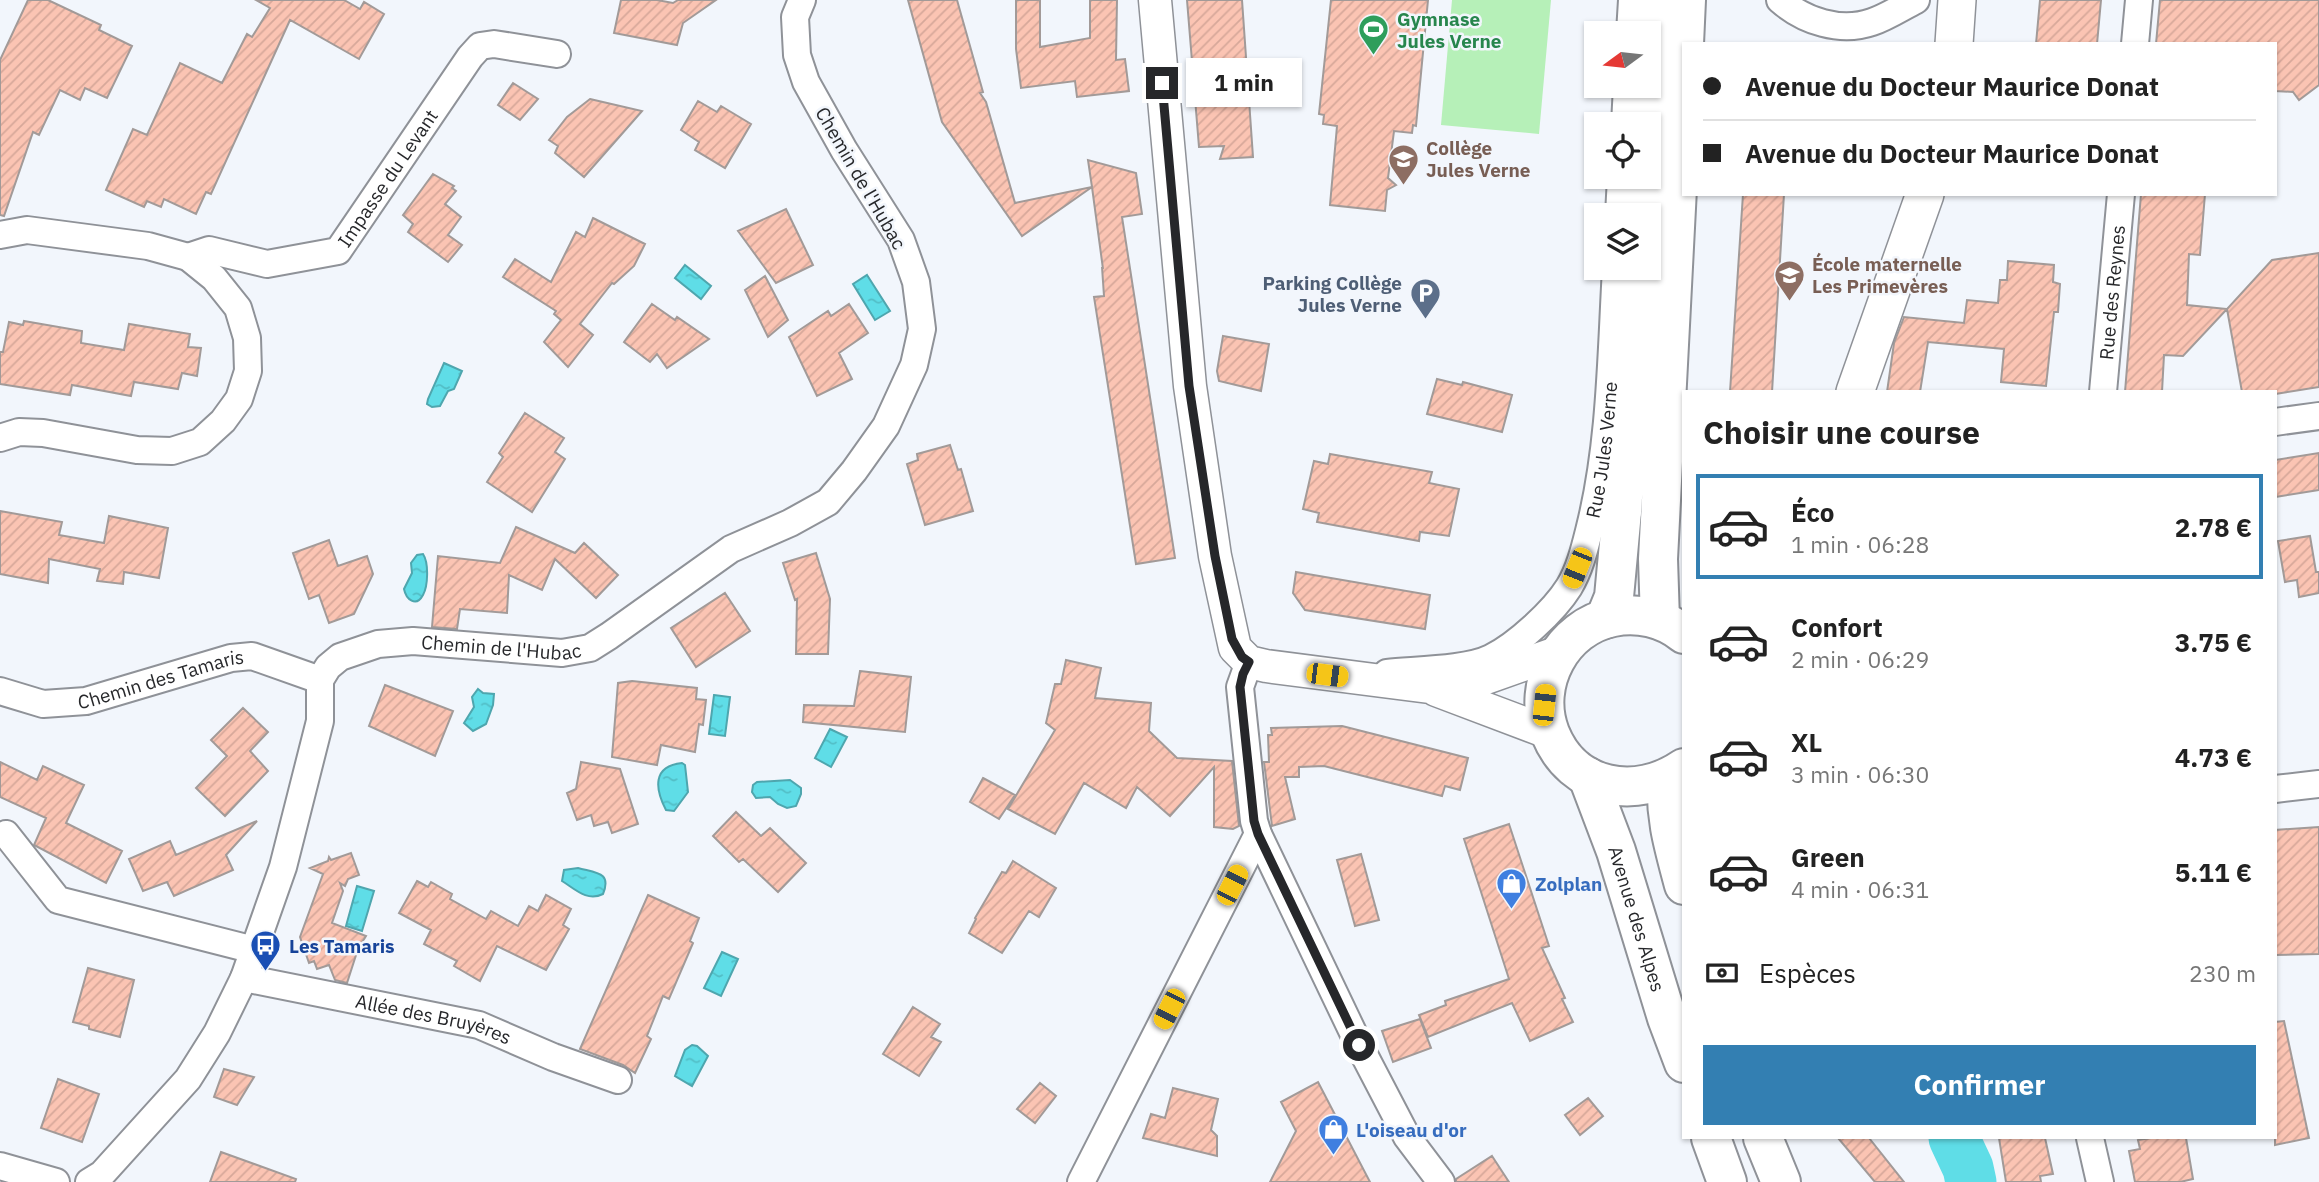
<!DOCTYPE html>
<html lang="fr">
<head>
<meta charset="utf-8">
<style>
	:root { --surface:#fff; --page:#f6f6f6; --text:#222; --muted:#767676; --line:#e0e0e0; --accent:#337fb2 }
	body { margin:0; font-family:"IBM Plex Sans",sans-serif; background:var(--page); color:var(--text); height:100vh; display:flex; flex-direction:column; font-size:26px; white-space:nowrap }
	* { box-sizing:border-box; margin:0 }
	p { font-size:23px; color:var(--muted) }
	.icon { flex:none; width:38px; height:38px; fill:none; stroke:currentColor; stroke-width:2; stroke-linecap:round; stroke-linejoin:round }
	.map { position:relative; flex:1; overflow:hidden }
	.side { position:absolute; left:1682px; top:390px; width:595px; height:749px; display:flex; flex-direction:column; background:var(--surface); border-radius:0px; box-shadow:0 2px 5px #0004 }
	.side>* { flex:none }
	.hud { position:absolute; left:1682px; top:42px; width:595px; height:154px; border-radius:0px; box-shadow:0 2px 5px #0004; display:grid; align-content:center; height:154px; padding:0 21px; background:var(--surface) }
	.needle { width:46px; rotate:255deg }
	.buttons { position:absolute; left:1584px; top:21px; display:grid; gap:14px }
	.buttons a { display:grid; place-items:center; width:77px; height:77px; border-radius:0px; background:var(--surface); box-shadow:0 2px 5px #0004; font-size:35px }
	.end { position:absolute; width:32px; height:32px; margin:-16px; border:9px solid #26272a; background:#fff; box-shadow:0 0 0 4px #fff }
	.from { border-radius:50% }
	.bubble { position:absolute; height:49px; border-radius:0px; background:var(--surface); box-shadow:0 2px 5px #0004; font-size:23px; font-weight:800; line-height:49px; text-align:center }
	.car { position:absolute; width:21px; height:42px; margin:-21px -10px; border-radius:9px; box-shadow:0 0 5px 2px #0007; background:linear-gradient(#f5c518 24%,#345 0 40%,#f5c518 0 76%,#345 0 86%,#f5c518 0) }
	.hud b { display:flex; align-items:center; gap:24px; height:66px; font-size:26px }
	.hud b+b { border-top:2px solid var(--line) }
	.hud i { width:18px; height:18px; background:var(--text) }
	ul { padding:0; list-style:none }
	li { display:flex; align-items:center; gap:21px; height:105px; margin:0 14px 10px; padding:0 7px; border:4px solid transparent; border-radius:0px }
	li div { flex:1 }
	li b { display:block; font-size:26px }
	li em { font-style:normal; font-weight:800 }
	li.active { border-color:var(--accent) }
	li>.icon { width:63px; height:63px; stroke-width:1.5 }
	h2 { padding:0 21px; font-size:32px; line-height:84px }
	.pay { display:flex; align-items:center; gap:18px; height:77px; padding:0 21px; font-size:26px }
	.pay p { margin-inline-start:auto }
	.button { display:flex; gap:14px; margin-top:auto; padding:14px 21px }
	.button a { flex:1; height:80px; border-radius:0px; background:var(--accent); color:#fff; font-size:28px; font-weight:800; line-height:80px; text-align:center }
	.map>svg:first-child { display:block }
</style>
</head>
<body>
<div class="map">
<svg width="2319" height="1182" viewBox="0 0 2319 1182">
	<defs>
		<pattern id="water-ripples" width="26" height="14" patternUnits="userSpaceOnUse" patternTransform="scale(1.75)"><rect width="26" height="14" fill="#5fdde7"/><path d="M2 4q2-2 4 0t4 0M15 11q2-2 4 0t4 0" fill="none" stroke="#52bec6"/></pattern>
		<pattern id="building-hatch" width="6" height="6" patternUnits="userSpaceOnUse" patternTransform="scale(1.75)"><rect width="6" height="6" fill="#fbc4b3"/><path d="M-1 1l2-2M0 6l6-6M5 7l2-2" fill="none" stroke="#d7a89a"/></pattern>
	</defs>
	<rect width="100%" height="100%" fill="#f2f6fc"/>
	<!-- grass -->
	<path fill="#b6f0b8" d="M1452 0H1551L1539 134 1441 125Z"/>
	<!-- water -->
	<path fill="url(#water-ripples)" stroke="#4ea6ae" stroke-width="2" d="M685 265 711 286 701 299 675 278Z
		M867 275 890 311 875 320 853 284Z
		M444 363 462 371 454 389 448 391 440 406 432 407 427 404 428 399Z
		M423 554C429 563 428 586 423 595 416 608 406 599 404 589L412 573 411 563 417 555Z
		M478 689 483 693 494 694 493 705 486 724 473 731 464 723 474 707 472 697Z
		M714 695 730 697 725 736 709 734Z
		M830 729 847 737 831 767 815 758Z
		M682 763 685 765 688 792 674 811 666 810C655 789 652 766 682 763Z
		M790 780 801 788V794L796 806 787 808 778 804 770 797 756 798 752 792 753 785 757 782Z
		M578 868C596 873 612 872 603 894 587 902 575 889 562 881L564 870Z
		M357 886 374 891 362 931 346 926Z
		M722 952 738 959 721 996 704 988Z
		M692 1045 697 1046 708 1056 692 1086 675 1076 685 1050Z"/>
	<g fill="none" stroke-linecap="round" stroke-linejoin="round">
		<!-- river -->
		<path stroke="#5fdde7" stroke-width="51" d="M1954 1138 1968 1168 1971 1182"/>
	</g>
	<!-- building -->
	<path fill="url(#building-hatch)" stroke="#a29a98" stroke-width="2" d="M28 0H48L101 25 99 30 132 46 107 98 85 88 80 100 60 90 39 135 33 132 4 216 0 215V60Z
		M256 0H344L360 9 364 2 384 14 359 59 290 20 211 194 206 192 196 214 164 199 161 207 147 201 144 207 106 190 133 129 147 135 180 63 222 83 247 34 252 37 270 8Z
		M621 0H657L673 3 678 0H716L683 23 677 45 614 33Z
		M908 0H957L983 92 980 93 986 102 1015 203 1092 187 1088 160 1136 173 1142 214 1122 217 1175 558 1136 564 1094 297 1104 296 1102 267 1103 269 1092 187 1022 236 942 122Z
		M1016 0H1040V47L1090 38V0H1117L1116 60 1125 59 1129 91 1077 97 1075 81 1021 88 1016 49Z
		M1187 0H1242L1253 157 1220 159 1224 146 1199 147Z
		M1331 0H1428L1416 126 1413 125 1412 133 1394 131 1388 178 1396 185 1387 190 1385 211 1330 205 1337 126 1323 124 1324 115 1319 114Z
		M2040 0H2101L2097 44H2036Z
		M2160 0H2319V85L2299 100 2293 92 2275 91V44H2156Z
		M513 83 538 99 520 120 498 105Z
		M590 99 642 111 584 177 555 153 558 146 549 140 567 117Z
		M698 101 717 112 721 106 751 124 725 168 695 150 699 142 681 130Z
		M433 174 454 186 452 188 456 191 445 204 461 217 448 235 462 245 448 262 408 232 413 224 403 215Z
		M1743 194H1784L1772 392H1730Z
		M2141 194H2205L2200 255 2189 254 2187 305 2227 309 2183 356 2164 355 2162 392H2125Z
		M786 209 813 265 776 283 738 231Z
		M593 218 645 244 634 266 614 284 612 283 580 324 593 335 568 367 544 342 561 320 554 314 556 311 503 277 515 259 551 282 576 232 585 237Z
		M2319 253V387L2275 394V392H2242L2227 309 2272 260Z
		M2008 261 2054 265 2053 282 2060 284 2058 312H2054L2046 386 2001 382 2004 349 1928 342 1920 392H1887L1894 343 1904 317 1964 323 1967 300 1998 303 2000 280H2007Z
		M765 276 788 320 768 337 745 290Z
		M652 304 675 320 677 317 709 339 667 368 657 354 650 362 624 342Z
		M849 304 868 333 839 353 852 379 817 396 789 337 828 311 831 316Z
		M24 321 82 331 81 343 124 350 129 324 190 334 188 347 201 348 197 376 182 373 178 389 134 382 131 396 72 385 70 395 0 384V352H3L9 322 23 325Z
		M1223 336 1269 344 1261 391 1219 381 1217 371Z
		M1437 379 1462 385 1463 382 1512 395 1502 432 1427 414Z
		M525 413 564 438 555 452 565 459 532 512 487 482 503 457 499 453Z
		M950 445 958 470 961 469 973 511 925 525 907 464 918 460 917 454Z
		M2319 453V490L2275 497V460Z
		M1330 454 1432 472 1429 483 1459 489 1449 536 1420 532 1419 541 1317 522 1319 513 1303 509 1314 461 1328 464Z
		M0 511 62 522 59 535 104 543 109 516 168 528 159 578 124 572 123 584 97 581 100 569 49 559 48 583 0 574Z
		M516 527 575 553 584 543 618 575 596 598 555 559 542 590 509 575 507 613 460 609 457 629 432 627 438 556 500 563Z
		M2310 536 2316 572H2319V593L2299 597 2297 580 2285 582 2278 541Z
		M329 540 338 566 367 556 373 574 354 614 329 623 319 595 309 599 293 553Z
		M816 553 830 599 828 654H796L797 599 795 600 783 563Z
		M1296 572 1430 595 1425 629 1305 610 1293 593Z
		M725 593 750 631 696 667 671 628Z
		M1066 660 1101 668 1095 698 1151 703 1149 731 1177 758 1232 761 1239 826 1233 829 1214 827V767L1170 816 1137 787 1126 808 1084 783 1055 834 1008 809 1055 730 1046 723 1055 684H1061Z
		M860 671 911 677 905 732 803 722 804 705 854 706Z
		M632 681 697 688 696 699 706 700 703 725 699 724 695 752 661 745 657 765 612 757 618 683Z
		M385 685 453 711 435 756 369 726Z
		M243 708 268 732 250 751 268 771 225 816 196 788 227 756 211 740Z
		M1342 726 1468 758 1460 790 1445 786 1442 796 1324 766 1299 767V777H1285L1295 819 1272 826 1264 762H1269L1268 735H1272L1271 728Z
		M0 762 37 780 43 766 84 785 66 823 122 851 106 883 34 845 46 818 0 797Z
		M581 762 620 769 638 824 612 833 608 822 594 826 591 815 577 820 567 793 576 789Z
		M983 778 1015 795 999 819 970 802Z
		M736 812 761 836 770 828 806 863 778 892 743 859 739 862 713 836Z
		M257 821 226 855 233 870 174 896 167 882 143 891 129 859 170 841 176 855Z
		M1509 824 1549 946 1542 948 1565 998 1562 999 1573 1022 1530 1041 1512 1003 1428 1037 1419 1015 1446 1005 1445 1001 1509 979 1464 839Z
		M2319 827V954L2275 955V830Z
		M351 853 359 875 348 879 345 886 340 883 343 891 332 923 366 936 358 949 347 983 335 980 329 965 317 969 314 961 309 963 300 937 323 874 310 868 328 861 329 857 331 860Z
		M1361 854 1379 920 1355 926 1337 860Z
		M1013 861 1056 888 1039 917 1029 911 1002 953 969 933 976 919 975 918 1002 872 1006 873Z
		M417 881 428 887 431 882 452 894 450 899 486 919 491 911 518 926 529 906 538 911 546 895 571 909 563 925 569 929 546 970 497 946 480 981 454 966 457 961 424 944 431 930 399 913Z
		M648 895 699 918 690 941 693 943 669 999 663 996 647 1036 651 1039 635 1073 623 1065 580 1049Z
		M88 968 134 980 120 1037 89 1029V1026L73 1022Z
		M913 1007 940 1024 931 1037 941 1042 919 1076 883 1054Z
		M1420 1019 1431 1048 1393 1062 1382 1031Z
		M2284 1021 2309 1138 2275 1145V1022Z
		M224 1069 254 1077 237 1105 214 1097Z
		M58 1079 99 1094 82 1142 41 1128Z
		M1318 1082 1370 1182H1270L1296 1131 1281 1102Z
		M1040 1083 1056 1096 1035 1123 1017 1109Z
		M1173 1088 1218 1099 1211 1130 1217 1136V1156L1143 1138 1151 1114 1165 1118Z
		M1588 1098 1603 1116 1580 1135 1565 1115Z
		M1838 1138H1869L1904 1182H1875Z
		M1999 1138H2045L2053 1174 2040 1176 2041 1182H2006Z
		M2151 1138H2186L2193 1179 2180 1182H2135L2129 1151 2140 1149 2138 1140Z
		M221 1152 296 1179 295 1182H210Z
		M1492 1156 1509 1182H1456V1179Z"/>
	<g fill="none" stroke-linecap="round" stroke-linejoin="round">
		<defs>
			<g id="minor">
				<path d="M1780 0C1804 21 1840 33 1872 22 1887 17 1902 7 1916 0"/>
				<path d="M1630 33 1632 0"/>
				<path d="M2135 44 2139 0"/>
				<path d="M1625 124 1627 86"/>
				<path d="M1619 215 1621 177"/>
				<path d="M0 235 27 230 148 246 188 257 214 278 238 308 247 338 248 371 239 399 223 421 200 442 172 451 137 450 43 433 19 432 0 438"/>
				<path id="s1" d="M188 257 209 250 267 264 338 251 470 57 480 46 494 44 557 54"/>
				<path id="s2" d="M2103 392 2121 194"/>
				<path d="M2275 422 2319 416"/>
				<path d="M1249 662 1240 687 1254 821 1258 834 1359 1045 1407 1137 1441 1182"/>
				<path id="s3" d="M1387 673C1415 670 1467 670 1491 658 1517 645 1554 611 1569 587 1580 569 1585 547 1590 527 1611 442 1611 354 1616 268"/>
				<path id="s4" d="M0 691 43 704 86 701 231 658 252 656 320 680"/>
				<path d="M2275 789 2319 784"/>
				<path d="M6 834 58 900 254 950"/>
				<path id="s5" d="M244 978 479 1025 553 1057 618 1080"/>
				<path d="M2090 1138 2100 1182"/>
				<path d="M0 1166 56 1182"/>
				<path id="s6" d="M89 1182 102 1174 188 1079 217 1033 244 978 283 867 320 721V680L328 667 340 657 378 644 413 641 562 653 590 648 609 636 731 549 790 523 828 502 854 471 886 426 914 365 922 329 916 282 901 240 844 150 806 82 797 55 795 17 802 0"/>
				<path d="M1081 1182 1258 834"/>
			</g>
			<path id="tertiary" d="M1155 0 1190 386 1215 556 1235 648 1249 662 1266 666 1429 687 1469 684 1559 652
				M1436 690 1550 733"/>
			<path id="secondary" d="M1954 44 1957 0
				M1855 392 1925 194"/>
			<g id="primary">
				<path d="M1605 619 1614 597 1622 511"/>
				<path d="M1684 634C1664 618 1638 612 1613 617 1562 627 1531 684 1550 733 1573 790 1636 801 1684 768"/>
				<path id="s7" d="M1588 777 1616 851 1667 1018 1684 1063"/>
				<path d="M1667 779C1665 819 1674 847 1684 885"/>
				<path d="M1711 1138 1727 1182"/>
				<path d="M1763 1138 1781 1182"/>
			</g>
			<path id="motorway" d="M1684 44 1686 0
				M1648 125 1655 0
				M1643 215 1646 177
				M1622 511 1640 268
				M1660 620 1658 559 1684 52"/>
		</defs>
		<!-- minor casing -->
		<use href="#minor" stroke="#8f9298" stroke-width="30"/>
		<!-- tertiary casing -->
		<use href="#tertiary" stroke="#8f9298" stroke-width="35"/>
		<!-- secondary casing -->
		<use href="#secondary" stroke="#8f9298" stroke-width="40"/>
		<!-- primary casing -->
		<use href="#primary" stroke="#8f9298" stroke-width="42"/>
		<!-- motorway casing -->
		<use href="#motorway" stroke="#8f9298" stroke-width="42"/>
		<!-- minor -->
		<use href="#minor" stroke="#fff" stroke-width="26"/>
		<!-- tertiary -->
		<use href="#tertiary" stroke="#fff" stroke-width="32"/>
		<!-- secondary -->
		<use href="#secondary" stroke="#fff" stroke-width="37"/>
		<!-- primary -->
		<use href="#primary" stroke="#fff" stroke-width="38"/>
		<!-- motorway -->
		<use href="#motorway" stroke="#fff" stroke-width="38"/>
	</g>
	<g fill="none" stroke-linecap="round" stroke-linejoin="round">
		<!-- route -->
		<path stroke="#26272a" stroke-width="9" d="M1162 83 1189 386 1215 556 1232 639 1242 657 1249 662 1243 674 1240 687 1254 821 1258 834 1359 1045"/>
	</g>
	<!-- icons -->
	<defs>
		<symbol id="stadium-pin" viewBox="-11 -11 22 30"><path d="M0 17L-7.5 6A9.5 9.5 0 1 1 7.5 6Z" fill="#2e9e5b" stroke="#f2f6fc"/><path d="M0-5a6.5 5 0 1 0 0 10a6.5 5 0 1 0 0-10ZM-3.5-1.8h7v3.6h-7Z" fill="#fff"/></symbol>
		<symbol id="school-pin" viewBox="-11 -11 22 30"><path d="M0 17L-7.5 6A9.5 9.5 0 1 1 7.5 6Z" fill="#8d6e63" stroke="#f2f6fc"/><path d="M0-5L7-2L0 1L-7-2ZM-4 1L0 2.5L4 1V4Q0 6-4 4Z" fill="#fff"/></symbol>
		<symbol id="parking-pin" viewBox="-11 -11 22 30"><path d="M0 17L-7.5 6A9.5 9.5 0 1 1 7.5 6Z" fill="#5c6f8a" stroke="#f2f6fc"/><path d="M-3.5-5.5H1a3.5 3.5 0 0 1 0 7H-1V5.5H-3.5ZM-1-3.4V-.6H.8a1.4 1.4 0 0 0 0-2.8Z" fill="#fff"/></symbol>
		<symbol id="shop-pin" viewBox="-11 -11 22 30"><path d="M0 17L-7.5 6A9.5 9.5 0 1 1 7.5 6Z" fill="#3f7fe0" stroke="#f2f6fc"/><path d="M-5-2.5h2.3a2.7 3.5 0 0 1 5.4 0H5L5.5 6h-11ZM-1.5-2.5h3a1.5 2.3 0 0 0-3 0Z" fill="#fff"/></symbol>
		<symbol id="bus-pin" viewBox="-11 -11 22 30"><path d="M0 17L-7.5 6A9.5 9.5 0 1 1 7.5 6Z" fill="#1a4fb4" stroke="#f2f6fc"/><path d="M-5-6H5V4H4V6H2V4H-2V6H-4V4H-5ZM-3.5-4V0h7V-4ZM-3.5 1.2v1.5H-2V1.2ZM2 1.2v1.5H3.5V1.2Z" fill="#fff"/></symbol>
	</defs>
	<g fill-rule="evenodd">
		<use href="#stadium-pin" x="1356" y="12" width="35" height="47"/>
		<use href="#school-pin" x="1386" y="142" width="35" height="47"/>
		<use href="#school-pin" x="1772" y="258" width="35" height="47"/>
		<use href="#parking-pin" x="1408" y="276" width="35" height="47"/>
		<use href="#shop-pin" x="1494" y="866" width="35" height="47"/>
		<use href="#bus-pin" x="248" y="928" width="35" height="47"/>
		<use href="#shop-pin" x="1316" y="1112" width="35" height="47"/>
	</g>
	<g text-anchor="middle" stroke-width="5" stroke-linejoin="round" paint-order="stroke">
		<!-- leisure labels -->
		<g font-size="19" font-weight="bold" fill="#27864d" stroke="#f2f6fc" text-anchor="start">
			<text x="1397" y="26">Gymnase<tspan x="1397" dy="22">Jules Verne</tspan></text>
		</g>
		<!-- education labels -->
		<g font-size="19" font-weight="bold" fill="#785e54" stroke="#f2f6fc" text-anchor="start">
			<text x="1426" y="155">Collège<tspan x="1426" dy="22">Jules Verne</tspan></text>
			<text x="1812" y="271">École maternelle<tspan x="1812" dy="22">Les Primevères</tspan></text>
		</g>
		<!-- street labels -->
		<g font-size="19" fill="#26272a" stroke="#f2f6fc">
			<text dy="7" stroke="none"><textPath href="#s1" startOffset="242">Impasse du Levant</textPath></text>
			<text transform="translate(861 178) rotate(60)" y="7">Chemin de l'Hubac</text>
			<text dy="7" stroke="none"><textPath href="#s2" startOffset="100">Rue des Reynes</textPath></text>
			<text dy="7" stroke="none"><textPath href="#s3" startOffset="354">Rue Jules Verne</textPath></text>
			<text dy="7" stroke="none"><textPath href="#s6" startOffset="763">Chemin de l'Hubac</textPath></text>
			<text dy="7" stroke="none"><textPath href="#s4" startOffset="166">Chemin des Tamaris</textPath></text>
			<text dy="7" stroke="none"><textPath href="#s7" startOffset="150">Avenue des Alpes</textPath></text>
			<text dy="7" stroke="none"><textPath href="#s5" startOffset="194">Allée des Bruyères</textPath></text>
		</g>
		<!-- service labels -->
		<g font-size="19" font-weight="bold" fill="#4e5e75" stroke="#f2f6fc" text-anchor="end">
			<text x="1402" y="290">Parking Collège<tspan x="1402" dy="22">Jules Verne</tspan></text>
		</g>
		<!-- shop labels -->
		<g font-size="19" font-weight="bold" fill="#366cbe" stroke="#f2f6fc" text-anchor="start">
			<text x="1535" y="891">Zolplan</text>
			<text x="1356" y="1137">L'oiseau d'or</text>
		</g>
		<!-- transit labels -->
		<g font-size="19" font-weight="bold" fill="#164399" stroke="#f2f6fc" text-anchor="start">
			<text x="289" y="953">Les Tamaris</text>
		</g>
	</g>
</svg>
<div class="buttons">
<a><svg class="needle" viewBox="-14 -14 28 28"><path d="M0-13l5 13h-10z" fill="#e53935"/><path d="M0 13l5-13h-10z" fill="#767676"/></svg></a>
<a><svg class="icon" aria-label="locate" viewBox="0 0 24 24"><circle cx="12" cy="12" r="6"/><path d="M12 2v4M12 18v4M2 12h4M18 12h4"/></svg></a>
<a><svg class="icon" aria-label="layers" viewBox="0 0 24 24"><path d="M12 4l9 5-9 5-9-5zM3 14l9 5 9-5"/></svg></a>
</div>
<i class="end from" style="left:1359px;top:1045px"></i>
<i class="end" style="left:1162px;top:83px"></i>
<div class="bubble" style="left:1186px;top:58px;width:116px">1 min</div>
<i class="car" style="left:1577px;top:568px;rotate:202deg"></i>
<i class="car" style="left:1327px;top:675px;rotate:97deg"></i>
<i class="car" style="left:1544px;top:705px;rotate:6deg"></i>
<i class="car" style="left:1232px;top:885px;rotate:27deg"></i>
<i class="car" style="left:1169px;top:1009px;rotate:207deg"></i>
<div class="hud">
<b><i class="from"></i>Avenue du Docteur Maurice Donat</b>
<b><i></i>Avenue du Docteur Maurice Donat</b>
</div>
<section class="side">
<h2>Choisir une course</h2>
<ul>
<li class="active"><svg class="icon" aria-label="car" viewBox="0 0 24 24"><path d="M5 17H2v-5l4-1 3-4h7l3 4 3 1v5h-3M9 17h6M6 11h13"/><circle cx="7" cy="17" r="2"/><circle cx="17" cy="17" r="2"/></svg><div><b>Éco</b><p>1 min · 06:28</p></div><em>2.78 €</em></li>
<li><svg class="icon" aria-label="car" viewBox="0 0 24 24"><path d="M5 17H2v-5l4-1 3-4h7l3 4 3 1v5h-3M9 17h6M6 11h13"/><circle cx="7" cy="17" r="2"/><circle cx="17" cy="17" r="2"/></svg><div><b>Confort</b><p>2 min · 06:29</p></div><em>3.75 €</em></li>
<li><svg class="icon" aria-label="car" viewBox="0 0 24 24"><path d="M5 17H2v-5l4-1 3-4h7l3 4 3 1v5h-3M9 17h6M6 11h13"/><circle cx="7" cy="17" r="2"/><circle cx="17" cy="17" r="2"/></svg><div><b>XL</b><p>3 min · 06:30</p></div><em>4.73 €</em></li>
<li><svg class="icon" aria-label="car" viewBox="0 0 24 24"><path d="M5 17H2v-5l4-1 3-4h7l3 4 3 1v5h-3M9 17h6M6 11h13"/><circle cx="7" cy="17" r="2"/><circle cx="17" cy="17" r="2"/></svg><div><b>Green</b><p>4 min · 06:31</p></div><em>5.11 €</em></li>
</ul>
<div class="pay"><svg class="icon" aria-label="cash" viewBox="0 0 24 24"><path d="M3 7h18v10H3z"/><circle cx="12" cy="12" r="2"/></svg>Espèces<p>230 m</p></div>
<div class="button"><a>Confirmer</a></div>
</section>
</div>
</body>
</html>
